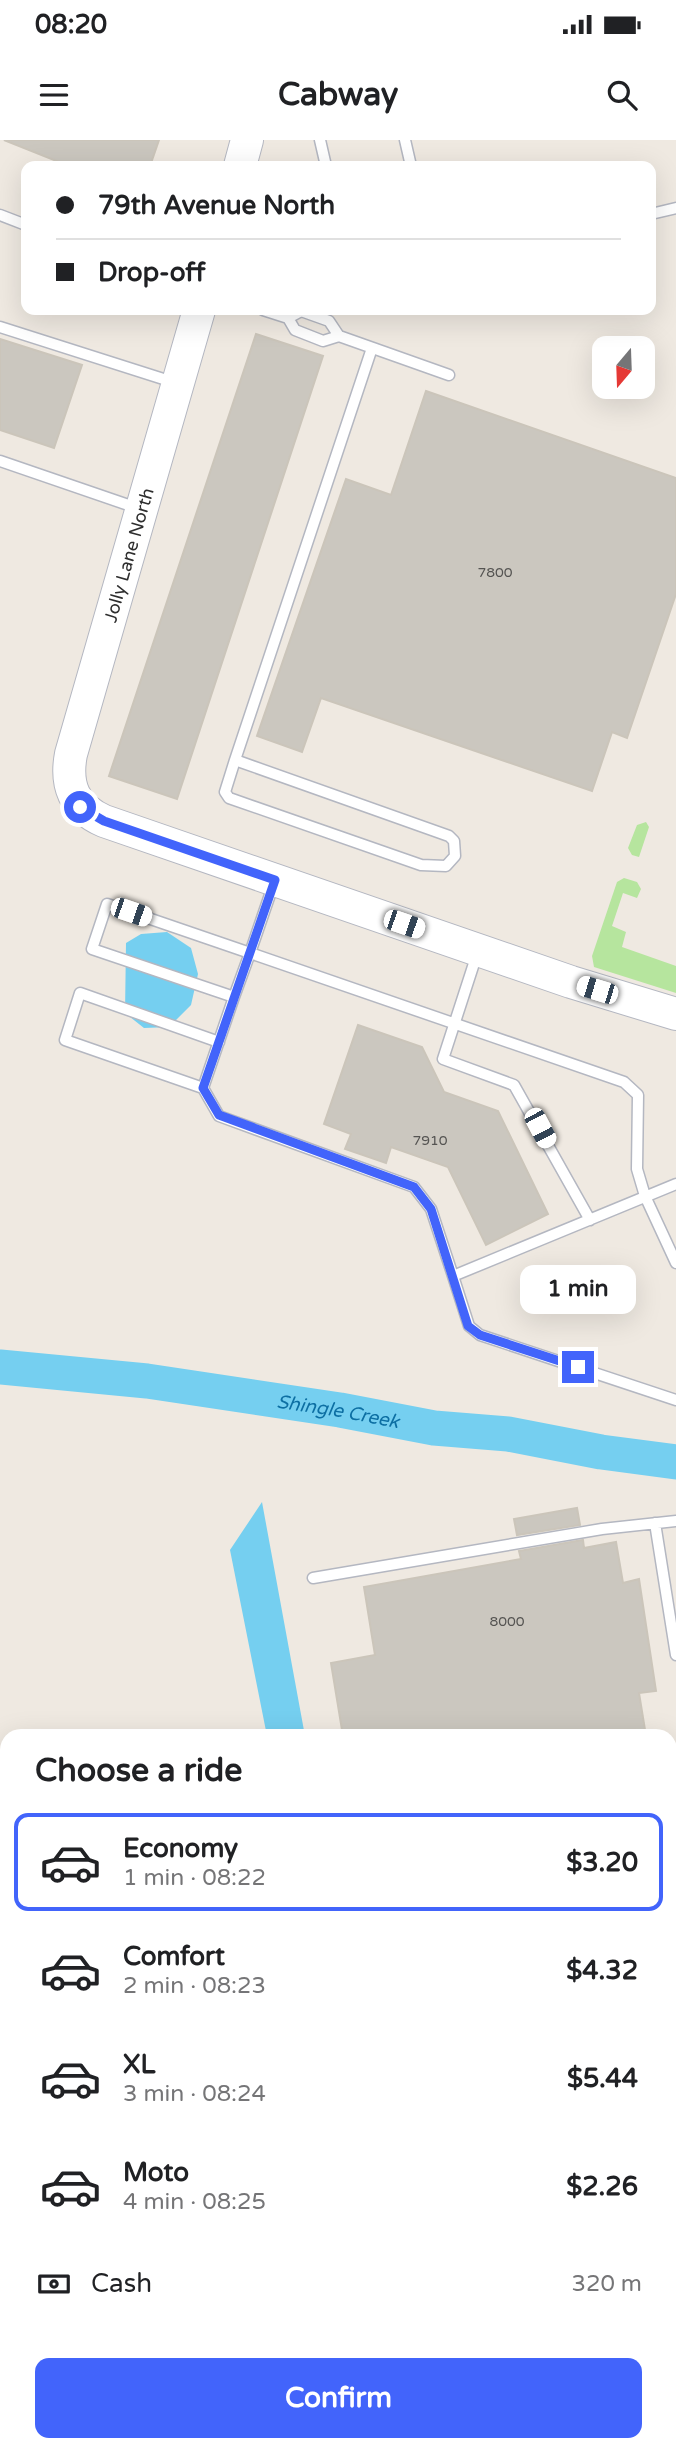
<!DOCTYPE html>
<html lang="en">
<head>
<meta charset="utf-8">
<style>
	:root { --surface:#fff; --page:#f2f2f2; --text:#202124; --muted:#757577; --line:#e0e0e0; --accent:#4264fb }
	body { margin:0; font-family:"Varela Round",sans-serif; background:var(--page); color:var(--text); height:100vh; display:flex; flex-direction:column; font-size:26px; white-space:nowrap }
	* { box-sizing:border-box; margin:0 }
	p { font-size:23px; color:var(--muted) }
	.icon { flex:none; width:38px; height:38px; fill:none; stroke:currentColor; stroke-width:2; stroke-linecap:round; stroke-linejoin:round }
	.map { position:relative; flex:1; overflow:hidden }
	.details { position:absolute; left:0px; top:1589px; width:677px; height:723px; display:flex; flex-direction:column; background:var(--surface); border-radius:21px 21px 0 0; box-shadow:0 7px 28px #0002 }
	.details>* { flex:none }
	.hud { position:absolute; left:21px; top:21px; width:635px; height:154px; border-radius:14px; box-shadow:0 7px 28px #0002; display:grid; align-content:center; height:154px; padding:0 35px; background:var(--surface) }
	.needle { width:46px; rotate:199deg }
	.tools { position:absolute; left:592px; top:196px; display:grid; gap:14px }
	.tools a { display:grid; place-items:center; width:63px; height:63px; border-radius:14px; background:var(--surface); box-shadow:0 7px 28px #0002; font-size:35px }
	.end { position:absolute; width:32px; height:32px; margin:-16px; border:9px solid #4264fb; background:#fff; box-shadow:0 0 0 4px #fff }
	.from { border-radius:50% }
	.bubble { position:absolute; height:49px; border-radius:14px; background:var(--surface); box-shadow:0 7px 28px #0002; font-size:23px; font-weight:700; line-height:49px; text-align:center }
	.car { position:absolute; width:21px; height:42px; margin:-21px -10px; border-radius:9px; box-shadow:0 0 5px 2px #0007; background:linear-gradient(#fff 24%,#345 0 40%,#fff 0 76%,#345 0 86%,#fff 0) }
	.hud b { display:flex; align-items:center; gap:24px; height:66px; font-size:26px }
	.hud b+b { border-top:2px solid var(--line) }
	.hud i { width:18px; height:18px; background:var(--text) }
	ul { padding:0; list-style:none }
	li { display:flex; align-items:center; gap:21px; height:98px; margin:0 14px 10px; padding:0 21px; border:4px solid transparent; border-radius:14px }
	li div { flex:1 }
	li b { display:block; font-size:26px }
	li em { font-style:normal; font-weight:700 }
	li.current { border-color:var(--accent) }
	li>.icon { width:63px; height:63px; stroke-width:1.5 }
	h2 { padding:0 35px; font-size:32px; line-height:84px }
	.pay { display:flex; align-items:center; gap:18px; height:77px; padding:0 35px; font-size:26px }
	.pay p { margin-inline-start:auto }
	.primary-button { display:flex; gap:14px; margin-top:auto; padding:14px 35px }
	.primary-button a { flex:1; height:80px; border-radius:14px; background:var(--accent); color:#fff; font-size:28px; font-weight:700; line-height:80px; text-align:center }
	.status { display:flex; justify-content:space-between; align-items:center; height:49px; padding:0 35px; background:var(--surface); direction:ltr }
	.status svg { height:19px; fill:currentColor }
	header { display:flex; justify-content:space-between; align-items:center; height:91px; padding:0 35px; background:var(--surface); font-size:32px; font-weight:700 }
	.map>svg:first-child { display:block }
</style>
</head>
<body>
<div class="status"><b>08:20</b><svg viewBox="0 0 49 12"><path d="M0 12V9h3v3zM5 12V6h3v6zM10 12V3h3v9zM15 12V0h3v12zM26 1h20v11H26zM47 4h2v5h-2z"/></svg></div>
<header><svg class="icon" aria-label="menu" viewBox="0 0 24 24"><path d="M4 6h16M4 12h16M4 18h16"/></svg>Cabway<svg class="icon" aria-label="search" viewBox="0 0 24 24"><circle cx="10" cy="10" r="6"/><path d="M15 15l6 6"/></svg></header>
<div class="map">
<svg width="676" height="2311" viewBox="0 0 676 2311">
	<rect width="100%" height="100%" fill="#efe9e1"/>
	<!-- green -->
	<path fill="#b6e59e" d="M646 682 649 687 639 717 632 715 628 708 637 685Z
		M624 738 637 742 641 749 637 758 623 753 612 786 626 792 622 807 676 826V853L594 827 592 816 617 742Z"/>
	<!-- water -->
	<path fill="#75cff0" d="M167 792 191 808 198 834 191 865 169 887 144 888 125 873 126 803 141 794Z
		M262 1362 305 1596H267L230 1410Z"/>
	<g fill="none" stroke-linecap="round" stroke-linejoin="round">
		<!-- river -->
		<path stroke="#75cff0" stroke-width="35" id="s1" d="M0 1227 147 1241 340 1270 434 1288 508 1294 601 1312 676 1322"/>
	</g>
	<!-- building -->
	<path fill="#cbc7bf" stroke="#cbc5ba" stroke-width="2" d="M4 0H159L150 26H69Z
		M256 194 323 216 177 659 109 636Z
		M0 199 82 225 54 308 0 290Z
		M426 251 676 338V454L627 598 612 592 592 651 321 558 302 612 257 596 346 339 391 355Z
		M358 885 422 907 444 952 498 971 548 1074 486 1105 448 1027 391 1007 386 1023 345 1009 351 994 324 984Z
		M577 1368 580 1385 517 1395 514 1379Z
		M583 1400 584 1408 616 1402 623 1443 639 1439 656 1551 639 1553 646 1596H343L331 1523 375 1515 364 1447 521 1419 519 1411Z"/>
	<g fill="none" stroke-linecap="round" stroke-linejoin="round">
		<defs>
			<path id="lane" d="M320 0 326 26
				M405 0 411 26
				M651 74 676 68
				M0 75 26 85
				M263 170 288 178 295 190 323 201 339 196 329 181 301 171 288 178
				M0 187 176 243
				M339 196 449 235
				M0 321 140 369
				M235 620 225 652 229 658 421 725 446 726 455 716 454 701 449 696 235 620 372 208
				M478 811 443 919 514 945 590 1080
				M234 857 250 813 624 942 638 955 637 1029 645 1056 676 1123
				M219 902 80 853 65 900 203 948 234 857 92 809 107 764 250 813 274 743
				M203 948 219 976 414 1047 431 1069 453 1136 676 1044
				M453 1136 469 1186 480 1195 676 1260
				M655 1383 676 1515
				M313 1438 602 1389 676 1381"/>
			<path id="street" d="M0 2008 7 2010
				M554 2311 556 2305"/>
			<path id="secondary" d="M240 26 247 0
				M199 170 71 614C65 645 74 668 104 681L571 842 676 874"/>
		</defs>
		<!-- lane casing -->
		<use href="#lane" stroke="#b4b7c1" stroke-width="13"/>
		<!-- street casing -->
		<use href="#street" stroke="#b4b7c1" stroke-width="25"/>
		<!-- secondary casing -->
		<use href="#secondary" stroke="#b4b7c1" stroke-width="34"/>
		<!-- lane -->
		<use href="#lane" stroke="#fff" stroke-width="10"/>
		<!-- street -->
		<use href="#street" stroke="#fff" stroke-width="23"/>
		<!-- secondary -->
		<use href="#secondary" stroke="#fff" stroke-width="32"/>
	</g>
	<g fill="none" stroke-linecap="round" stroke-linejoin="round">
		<!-- route -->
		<path stroke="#4264fb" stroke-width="9" d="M80 667 104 681 275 740 203 948 219 975 414 1047 431 1069 468 1186 480 1195 578 1227"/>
	</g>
	<g text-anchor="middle" stroke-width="6" stroke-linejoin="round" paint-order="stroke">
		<!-- number labels -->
		<g font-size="14" fill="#555452">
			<text x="495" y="437">7800</text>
			<text x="430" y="1005">7910</text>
			<text x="507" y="1486">8000</text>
		</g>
		<!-- street labels -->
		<g font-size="18" fill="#2e2e2e" stroke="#fff">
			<text transform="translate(129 415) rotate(-74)" y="6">Jolly Lane North</text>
		</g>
		<!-- water labels -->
		<g font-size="19" font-style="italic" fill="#0d6fa3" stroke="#fff">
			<text dy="7" stroke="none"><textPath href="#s1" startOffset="341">Shingle Creek</textPath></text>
		</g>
	</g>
</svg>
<div class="tools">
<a><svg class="needle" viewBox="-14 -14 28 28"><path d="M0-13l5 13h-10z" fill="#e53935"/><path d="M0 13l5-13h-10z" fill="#757577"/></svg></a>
</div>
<i class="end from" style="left:80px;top:667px"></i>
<i class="end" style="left:578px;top:1227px"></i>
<div class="bubble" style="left:520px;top:1125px;width:116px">1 min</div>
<i class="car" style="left:131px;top:772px;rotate:109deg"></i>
<i class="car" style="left:404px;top:784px;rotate:109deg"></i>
<i class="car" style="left:597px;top:850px;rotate:287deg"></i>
<i class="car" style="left:540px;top:988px;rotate:152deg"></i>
<div class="hud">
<b><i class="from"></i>79th Avenue North</b>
<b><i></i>Drop-off</b>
</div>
<section class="details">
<h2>Choose a ride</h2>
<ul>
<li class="current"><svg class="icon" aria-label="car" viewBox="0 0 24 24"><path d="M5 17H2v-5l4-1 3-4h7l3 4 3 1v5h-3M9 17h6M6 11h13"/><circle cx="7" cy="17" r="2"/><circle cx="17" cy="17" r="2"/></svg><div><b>Economy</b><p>1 min · 08:22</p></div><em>$3.20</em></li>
<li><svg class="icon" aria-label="car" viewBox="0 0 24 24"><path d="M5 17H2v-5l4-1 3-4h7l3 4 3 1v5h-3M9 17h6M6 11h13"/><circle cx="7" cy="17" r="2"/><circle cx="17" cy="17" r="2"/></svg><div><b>Comfort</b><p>2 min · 08:23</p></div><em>$4.32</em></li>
<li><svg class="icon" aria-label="car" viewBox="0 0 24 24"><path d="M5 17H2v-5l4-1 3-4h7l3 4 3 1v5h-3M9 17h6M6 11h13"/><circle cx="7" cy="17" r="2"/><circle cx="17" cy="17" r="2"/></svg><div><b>XL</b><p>3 min · 08:24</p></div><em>$5.44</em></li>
<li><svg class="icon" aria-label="car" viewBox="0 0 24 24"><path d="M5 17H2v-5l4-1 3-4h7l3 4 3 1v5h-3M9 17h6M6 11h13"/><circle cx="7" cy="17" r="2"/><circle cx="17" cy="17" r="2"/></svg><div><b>Moto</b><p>4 min · 08:25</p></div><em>$2.26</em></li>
</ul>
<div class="pay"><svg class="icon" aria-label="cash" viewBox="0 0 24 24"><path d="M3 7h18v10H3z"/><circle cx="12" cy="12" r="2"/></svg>Cash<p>320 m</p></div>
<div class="primary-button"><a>Confirm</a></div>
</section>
</div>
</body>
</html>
